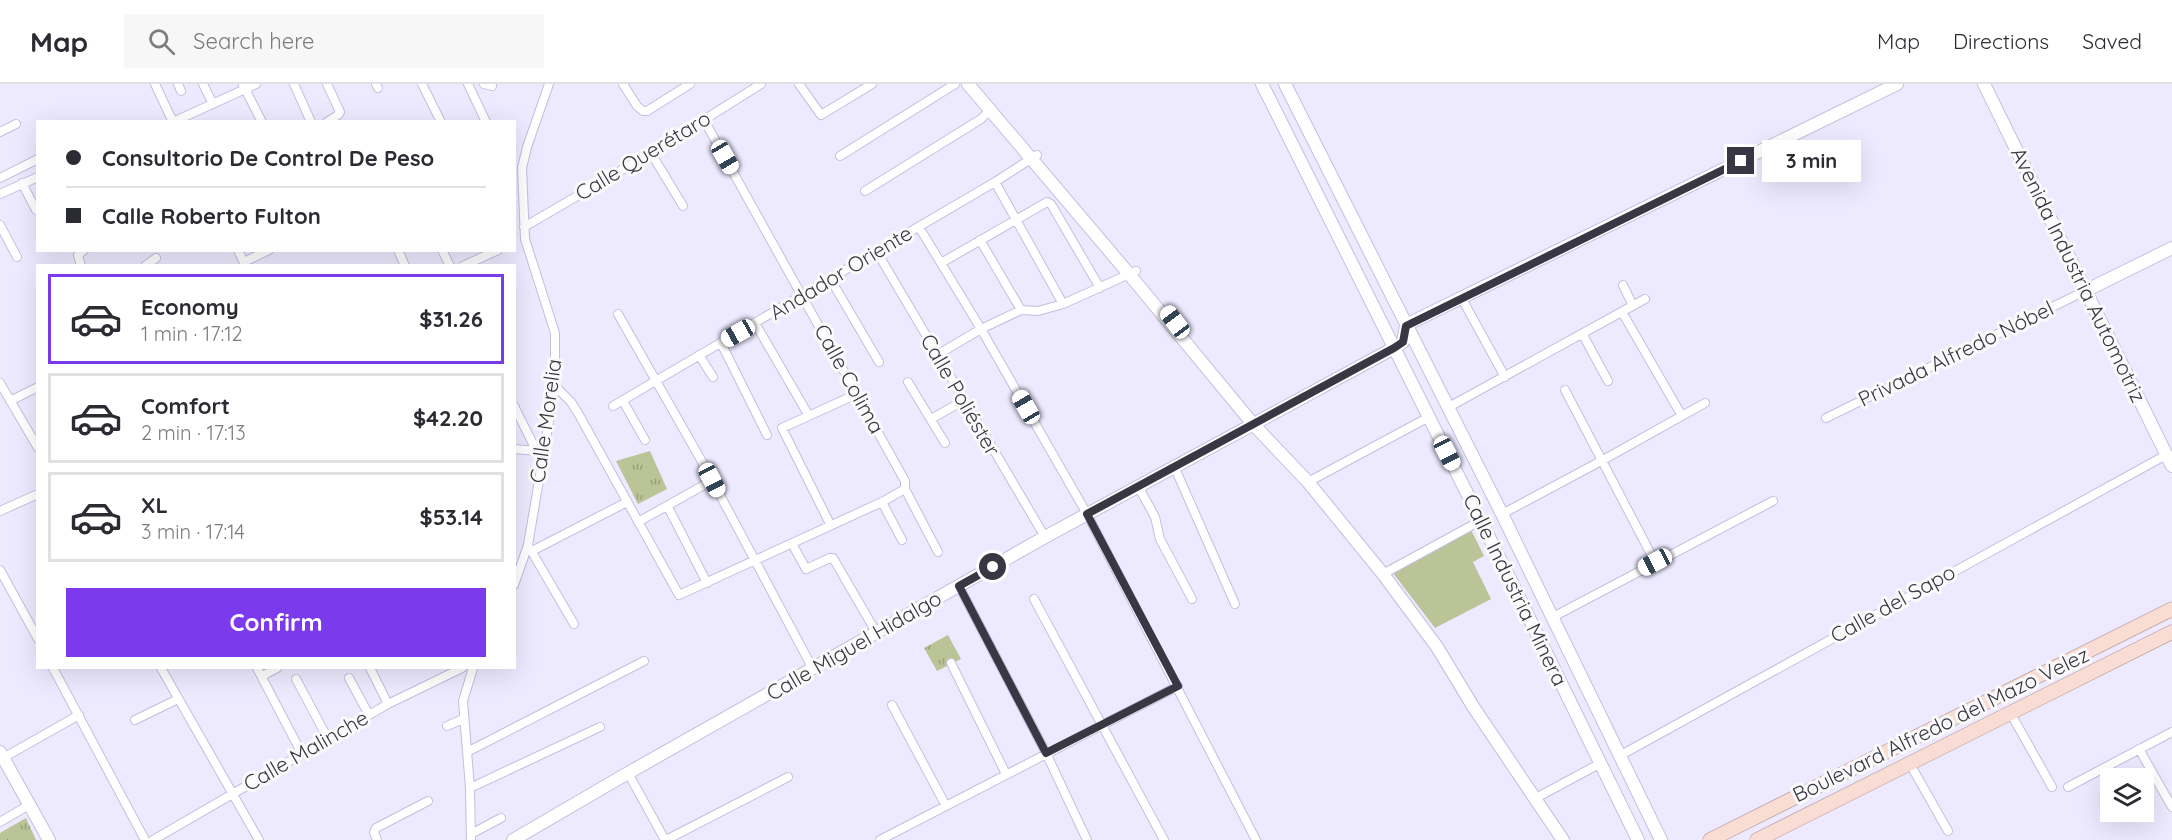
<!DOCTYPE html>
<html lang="en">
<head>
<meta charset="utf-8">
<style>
	:root { --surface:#fff; --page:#f7f7f7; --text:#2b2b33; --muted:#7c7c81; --line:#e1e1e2; --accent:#7c3aed }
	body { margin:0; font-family:Quicksand,sans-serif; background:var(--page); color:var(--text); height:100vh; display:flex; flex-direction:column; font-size:22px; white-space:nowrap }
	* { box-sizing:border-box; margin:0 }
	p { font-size:20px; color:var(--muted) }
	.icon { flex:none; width:33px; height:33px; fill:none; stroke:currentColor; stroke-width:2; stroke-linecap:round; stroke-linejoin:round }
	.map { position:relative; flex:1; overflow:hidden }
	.side { position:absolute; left:36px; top:180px; width:480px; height:405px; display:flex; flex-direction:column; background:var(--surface); border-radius:0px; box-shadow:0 6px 24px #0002 }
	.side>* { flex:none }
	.top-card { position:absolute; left:36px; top:36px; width:480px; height:132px; border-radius:0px; box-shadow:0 6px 24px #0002; display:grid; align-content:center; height:132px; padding:0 30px; background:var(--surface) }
	.buttons { position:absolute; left:2100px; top:684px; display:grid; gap:12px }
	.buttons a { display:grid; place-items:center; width:54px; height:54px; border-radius:0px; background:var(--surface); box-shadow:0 6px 24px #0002; font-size:30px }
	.end { position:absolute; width:27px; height:27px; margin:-14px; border:8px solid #393744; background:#fff; box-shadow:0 0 0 3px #fff }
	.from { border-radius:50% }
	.bubble { position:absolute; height:42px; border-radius:0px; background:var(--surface); box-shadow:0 6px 24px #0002; font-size:20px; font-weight:700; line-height:42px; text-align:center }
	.car { position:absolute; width:18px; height:36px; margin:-18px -9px; border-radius:8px; box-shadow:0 0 4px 2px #0007; background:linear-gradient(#fff 24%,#345 0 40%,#fff 0 76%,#345 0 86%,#fff 0) }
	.top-card b { display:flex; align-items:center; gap:21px; height:57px; font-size:22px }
	.top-card b+b { border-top:2px solid var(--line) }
	.top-card i { width:15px; height:15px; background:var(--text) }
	ul { padding:10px 0 0; list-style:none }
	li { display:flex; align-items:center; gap:18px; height:90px; margin:0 12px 9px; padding:0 18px; border:3px solid var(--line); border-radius:0px }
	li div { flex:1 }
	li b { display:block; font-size:22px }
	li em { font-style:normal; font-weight:700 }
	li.active { border-color:var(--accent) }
	li>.icon { width:54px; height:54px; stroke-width:1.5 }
	.action { display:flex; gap:12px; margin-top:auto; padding:12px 30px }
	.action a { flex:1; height:69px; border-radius:0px; background:var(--accent); color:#fff; font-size:24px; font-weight:700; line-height:69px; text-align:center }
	header { display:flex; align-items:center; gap:36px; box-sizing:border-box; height:84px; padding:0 30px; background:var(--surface); border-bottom:2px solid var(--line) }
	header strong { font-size:28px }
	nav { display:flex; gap:33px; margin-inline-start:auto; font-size:21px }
	.search { width:420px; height:54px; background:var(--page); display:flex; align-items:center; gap:15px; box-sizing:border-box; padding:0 21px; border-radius:0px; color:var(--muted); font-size:22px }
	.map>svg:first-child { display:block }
</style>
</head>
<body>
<header>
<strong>Map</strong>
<div class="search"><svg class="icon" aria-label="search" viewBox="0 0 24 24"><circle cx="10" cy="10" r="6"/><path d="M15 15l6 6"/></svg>Search here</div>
<nav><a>Map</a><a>Directions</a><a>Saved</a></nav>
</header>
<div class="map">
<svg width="2172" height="756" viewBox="0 0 2172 756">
	<defs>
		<pattern id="park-tufts" width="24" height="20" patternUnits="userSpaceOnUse" patternTransform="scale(1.5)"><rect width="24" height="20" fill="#bbc497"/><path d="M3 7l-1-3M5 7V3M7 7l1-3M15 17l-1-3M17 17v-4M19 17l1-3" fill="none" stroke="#99a07d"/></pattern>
	</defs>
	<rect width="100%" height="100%" fill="#edeaff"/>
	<!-- park -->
	<path fill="url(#park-tufts)" d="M650 367 667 405 638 420 616 377Z
		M948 551 961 575 937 587 924 564Z
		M26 734 36 756H0V749Z"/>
	<!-- pitch -->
	<path fill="#bbc497" d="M1470 444 1484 472 1473 478 1491 515 1435 544 1393 489Z"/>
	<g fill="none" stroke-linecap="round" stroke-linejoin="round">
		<defs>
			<path id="minor" d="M155 0 173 38
				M178 0 181 7
				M203 0 213 20
				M294 0 311 38
				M327 0 340 28 338 31 327 38
				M376 0 378 4
				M422 0 441 38
				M468 0 486 38
				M484 0 492 2
				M623 0 637 22 643 27H647L690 0
				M799 0 821 31 872 0
				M243 1 262 38
				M173 38 256 0
				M0 48 16 40
				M651 69 683 122
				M840 72 955 0
				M0 94 38 75
				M995 98 1063 220
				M22 99 36 126
				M865 107 981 35 990 26
				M0 110 38 93
				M0 141 17 173
				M524 143 651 69 761 0
				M919 143 981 245 1087 430 1256 756
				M980 156 1021 226
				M238 166 245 181
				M398 166 405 182
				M442 166 450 182
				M877 168 1045 453
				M244 178 269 166
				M941 179 1047 118 1051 120 1100 204
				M81 182 78 171 84 166
				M145 182 156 174
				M463 182 498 166
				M831 196 879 278
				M1623 201 1633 222
				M1461 213 1505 293
				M1622 228 1682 332
				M618 230 705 383 813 585
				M755 239 809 332
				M1583 251 1608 297
				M721 259 767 351
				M699 271 713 293
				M937 271 981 245 1021 226 1038 227 1063 220 1136 187
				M908 298 945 359
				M0 299 38 364
				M555 302 571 318 578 329 679 511 882 418 905 405V397L704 36
				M1565 306 1655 478
				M10 317 38 303
				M623 317 645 356
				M514 322 536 366
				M613 322 995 98 1037 71
				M1447 324 1645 215
				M1826 334 2087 206
				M931 335 963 317
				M514 365 538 367
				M1174 382 1235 520
				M1308 398 1429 333
				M1138 402 1155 433 1160 455 1192 515
				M905 405 938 468
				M882 418 902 456
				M668 423 707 499
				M0 427 38 410
				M1502 430 1603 376 1705 319
				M638 438 713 396
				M830 440 782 344 857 310
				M529 463 574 540
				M795 465 806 485 830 474H833L876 548
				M532 467 627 418
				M0 486 38 555
				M1383 490 1480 437
				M514 501 528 461 555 302V249L525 155 522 84 527 63 549 0
				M959 502 1046 669 1087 756
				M1034 515 1164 756
				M1553 533 1773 417
				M951 579 1006 690
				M53 584 145 756
				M161 584 259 756
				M257 584 302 670
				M370 584 388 620
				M262 592 277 584
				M349 594 369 631
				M296 595 328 655
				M892 621 946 722
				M2011 630 2052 703
				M135 636 178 615
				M447 642 463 635
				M2139 665 2172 723
				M467 668 644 577
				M1621 671 2166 371
				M3 674 79 631
				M1910 680 1948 747
				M628 689 665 756
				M2068 703 2172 648
				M470 704 600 643
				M1536 714 1601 679
				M0 738 29 721
				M471 750 501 734
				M153 756 388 620 462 584
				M377 756 374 748 376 744 428 717
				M471 756 470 704 463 617 473 584
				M666 756 788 693
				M880 756 1178 602"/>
			<path id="secondary" d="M968 0 1129 190 1253 340 1308 398 1383 490 1437 563 1474 624 1563 756
				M1262 0 1512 499 1638 756
				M1285 0 1502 430 1661 756
				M1984 0 2172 382
				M2087 206 2172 164
				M1406 241 1897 0
				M0 668 49 756
				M513 756 628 689 1045 453 1394 264 1403 258 1406 241"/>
			<path id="primary" d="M1710 756 2172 525
				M1757 756 2172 548"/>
		</defs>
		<!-- minor casing -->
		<use href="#minor" stroke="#c3bedf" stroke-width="10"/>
		<!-- secondary casing -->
		<use href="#secondary" stroke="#c3bedf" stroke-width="14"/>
		<!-- primary casing -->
		<use href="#primary" stroke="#b3958f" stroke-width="15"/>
		<!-- minor -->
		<use href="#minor" stroke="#fff" stroke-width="8"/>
		<!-- secondary -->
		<use href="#secondary" stroke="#fff" stroke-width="12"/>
		<!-- primary -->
		<use href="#primary" stroke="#f9ddd4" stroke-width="14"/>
	</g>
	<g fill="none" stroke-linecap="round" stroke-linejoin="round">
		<!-- route -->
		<path stroke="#393744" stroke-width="8" d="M993 483 959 502 1046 669 1178 602 1087 430 1394 264 1403 258 1406 242 1741 77"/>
	</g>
	<g text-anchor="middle" stroke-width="6" stroke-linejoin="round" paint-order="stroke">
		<!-- street labels -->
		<g font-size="21" fill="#393744" stroke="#fafafa">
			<text transform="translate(643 72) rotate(-31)" y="7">Calle Querétaro</text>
			<text transform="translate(841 189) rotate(-31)" y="7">Andador Oriente</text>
			<text transform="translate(2078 191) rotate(64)" y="7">Avenida Industria Automotriz</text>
			<text transform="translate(1956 270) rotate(-26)" y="7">Privada Alfredo Nóbel</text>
			<text transform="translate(849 295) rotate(61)" y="7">Calle Colima</text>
			<text transform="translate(960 311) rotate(60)" y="7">Calle Poliéster</text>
			<text transform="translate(546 337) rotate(-82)" y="7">Calle Morelia</text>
			<text transform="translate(1515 506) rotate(64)" y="7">Calle Industria Minera</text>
			<text transform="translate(1893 520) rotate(-29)" y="7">Calle del Sapo</text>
			<text transform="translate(854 562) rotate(-30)" y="7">Calle Miguel Hidalgo</text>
			<text transform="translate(1941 641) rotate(-26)" y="7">Boulevard Alfredo del Mazo Velez</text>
			<text transform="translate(306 667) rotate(-30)" y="7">Calle Malinche</text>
		</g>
	</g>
</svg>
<div class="buttons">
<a><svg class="icon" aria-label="layers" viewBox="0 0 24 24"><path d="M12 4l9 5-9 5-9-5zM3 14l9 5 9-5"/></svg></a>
</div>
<i class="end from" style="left:993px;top:483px"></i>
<i class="end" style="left:1741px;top:77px"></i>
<div class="bubble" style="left:1762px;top:56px;width:99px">3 min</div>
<i class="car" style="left:725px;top:73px;rotate:150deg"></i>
<i class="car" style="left:1175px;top:238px;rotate:323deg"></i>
<i class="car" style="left:738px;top:249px;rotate:241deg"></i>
<i class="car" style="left:1026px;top:323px;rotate:330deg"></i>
<i class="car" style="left:1447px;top:369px;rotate:153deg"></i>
<i class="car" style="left:712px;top:396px;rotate:152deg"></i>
<i class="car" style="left:1655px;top:478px;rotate:242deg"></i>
<div class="top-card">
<b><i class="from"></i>Consultorio De Control De Peso</b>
<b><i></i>Calle Roberto Fulton</b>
</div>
<section class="side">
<ul>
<li class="active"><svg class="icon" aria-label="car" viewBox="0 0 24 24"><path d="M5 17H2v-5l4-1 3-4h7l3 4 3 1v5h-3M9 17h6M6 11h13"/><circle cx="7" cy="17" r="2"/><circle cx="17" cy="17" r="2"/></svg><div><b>Economy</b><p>1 min · 17:12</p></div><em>$31.26</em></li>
<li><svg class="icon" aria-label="car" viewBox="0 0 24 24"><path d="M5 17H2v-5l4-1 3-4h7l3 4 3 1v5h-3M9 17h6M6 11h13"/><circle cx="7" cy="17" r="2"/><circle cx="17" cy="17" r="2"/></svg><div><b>Comfort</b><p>2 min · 17:13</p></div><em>$42.20</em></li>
<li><svg class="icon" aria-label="car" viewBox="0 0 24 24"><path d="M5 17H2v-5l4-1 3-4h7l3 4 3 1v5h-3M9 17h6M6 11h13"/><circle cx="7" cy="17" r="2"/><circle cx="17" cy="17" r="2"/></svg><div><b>XL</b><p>3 min · 17:14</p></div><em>$53.14</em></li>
</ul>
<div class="action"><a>Confirm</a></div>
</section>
</div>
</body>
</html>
